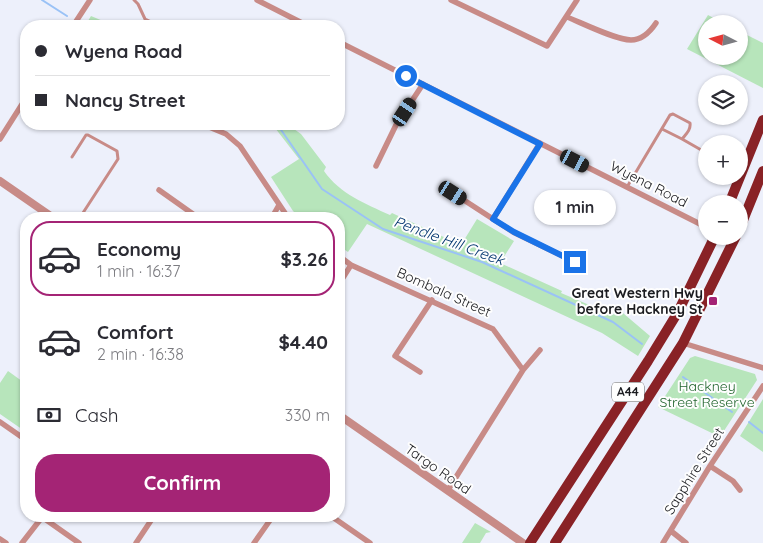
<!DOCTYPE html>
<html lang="en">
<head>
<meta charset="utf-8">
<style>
	:root { --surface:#fff; --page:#f2f2f3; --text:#2b2b33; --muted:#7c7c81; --line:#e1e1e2; --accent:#a42475 }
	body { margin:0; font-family:Quicksand,sans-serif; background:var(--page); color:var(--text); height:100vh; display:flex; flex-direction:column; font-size:19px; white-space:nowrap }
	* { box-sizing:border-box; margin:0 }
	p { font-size:16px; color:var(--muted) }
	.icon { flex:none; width:28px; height:28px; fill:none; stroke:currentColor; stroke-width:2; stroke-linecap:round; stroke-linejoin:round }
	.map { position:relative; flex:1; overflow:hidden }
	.panel { position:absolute; left:20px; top:212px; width:325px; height:310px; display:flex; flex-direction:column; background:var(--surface); border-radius:20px; box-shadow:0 1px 4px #0004 }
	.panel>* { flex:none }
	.guide { position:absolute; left:20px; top:20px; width:325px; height:110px; border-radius:20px; box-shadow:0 1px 4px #0004; display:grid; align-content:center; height:110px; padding:0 15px; background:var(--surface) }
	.needle { width:32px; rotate:276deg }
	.fabs { position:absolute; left:698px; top:15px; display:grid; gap:10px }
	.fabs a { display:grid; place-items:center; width:50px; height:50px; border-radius:50%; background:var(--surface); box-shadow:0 1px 4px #0004; font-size:25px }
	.end { position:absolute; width:22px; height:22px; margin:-11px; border:6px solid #1a73e8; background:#fff; box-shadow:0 0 0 2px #fff }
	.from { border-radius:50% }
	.bubble { position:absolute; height:35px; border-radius:18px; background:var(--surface); box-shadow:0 1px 4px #0004; font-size:16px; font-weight:700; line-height:35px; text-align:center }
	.car { position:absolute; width:15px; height:30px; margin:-15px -8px; border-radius:6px; box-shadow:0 0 4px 1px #0007; background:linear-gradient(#222 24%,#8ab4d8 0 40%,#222 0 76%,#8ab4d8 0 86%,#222 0) }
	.guide b { display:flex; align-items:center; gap:18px; height:48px; font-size:19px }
	.guide b+b { border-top:1px solid var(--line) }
	.guide i { width:12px; height:12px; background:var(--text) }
	ul { padding:9px 0 0; list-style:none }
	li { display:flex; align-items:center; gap:15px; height:75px; margin:0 10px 8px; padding:0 5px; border:2px solid transparent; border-radius:20px }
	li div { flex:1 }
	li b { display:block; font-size:19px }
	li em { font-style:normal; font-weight:700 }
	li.on { border-color:var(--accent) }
	li>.icon { width:45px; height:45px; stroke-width:1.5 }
	.pay { display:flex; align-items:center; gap:12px; height:55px; padding:0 15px; font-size:19px }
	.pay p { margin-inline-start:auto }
	.action { display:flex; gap:10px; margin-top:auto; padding:10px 15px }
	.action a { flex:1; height:58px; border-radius:20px; background:var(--accent); color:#fff; font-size:20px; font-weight:700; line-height:58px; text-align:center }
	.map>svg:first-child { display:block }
</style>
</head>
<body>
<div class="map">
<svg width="763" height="543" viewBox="0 0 763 543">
	<rect width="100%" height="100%" fill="#edf0fb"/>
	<!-- green -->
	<path fill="#b7e5bb" d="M708 15 725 24H706V56H739V31L763 43V88L687 49Z
		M91 16 115 26H85Z
		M272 124H287L301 134 326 167 324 171C340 194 366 204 390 215L392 213 461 245 477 219 514 241 500 263 562 291 561 293 613 315 617 308 650 336 638 356 602 333 367 224 348 252 339 246V219H301L293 211 271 177 299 159Z
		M695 356 755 374 757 380 720 437 658 407 690 358Z
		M8 371 26 384V432L0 414V383Z
		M763 399V452L740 436Z
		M475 523 491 532 486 533 480 543H462Z"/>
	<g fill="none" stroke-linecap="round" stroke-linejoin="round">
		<!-- stream -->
		<path stroke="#9ac2f6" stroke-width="2" d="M42 0 67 16
			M88 24 92 26
			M277 124 322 189 383 229 482 262 613 322 642 344
			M683 377 732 412
			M749 422 763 433"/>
		<!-- service -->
		<path stroke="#c88b87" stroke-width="3" d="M134 0 138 4 145 19 160 26
			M682 139 703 151
			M72 157 86 135H88L117 151 118 159 79 219
			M627 187 670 115 673 114 690 123C691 130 686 134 682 139L662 129"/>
		<!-- minor -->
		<path stroke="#c88b87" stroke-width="5.5" d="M257 0 308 26
			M451 0 547 46 577 0
			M567 17C582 23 616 40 631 40 642 40 650 32 656 23
			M73 26 90 0
			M339 42 706 227
			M202 124 226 134 240 146 289 219
			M0 139 26 98
			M376 166 396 125 423 84
			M159 190 200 219
			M453 193 513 232 575 262
			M271 219 279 205
			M493 219 540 143
			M339 256 351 265 493 329 523 370
			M339 284 351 265
			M683 343 763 368
			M420 372 395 356 432 300
			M0 422 26 440
			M710 466 733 481 740 490
			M448 490 523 370 540 350
			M331 516 370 543
			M42 517 79 543
			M671 531 686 543
			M0 539 6 543
			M22 543 43 516
			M136 543 154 516
			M254 543 273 516
			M663 543 710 466 763 386"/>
		<!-- tertiary -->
		<path stroke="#c88b87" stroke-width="8" d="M0 181 55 219
			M339 415 523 543"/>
		<!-- trunk -->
		<path stroke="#892226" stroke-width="10" d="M729 204 763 120
			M739 230 763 171
			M530 543 648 361 678 312 715 236
			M555 543 683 343 736 236"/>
	</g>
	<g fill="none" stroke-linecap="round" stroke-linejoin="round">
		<!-- route -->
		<path stroke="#1a73e8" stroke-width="6" d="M406 76 540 144 493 219 514 232 575 262"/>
	</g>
	<!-- markers -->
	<rect fill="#a42475" stroke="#fefefe" stroke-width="2" x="708" y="296" width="10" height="10" rx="2.5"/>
	<g text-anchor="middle" stroke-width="4" stroke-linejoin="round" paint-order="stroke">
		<!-- shield labels -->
		<rect fill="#fefefe" stroke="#5f6063" stroke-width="1" x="612" y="382.5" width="32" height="19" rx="4"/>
		<g font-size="12" font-weight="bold" fill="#1b1c20">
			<text x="628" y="396">A44</text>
		</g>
		<!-- street labels -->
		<g font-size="14" fill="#1b1c20" stroke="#fefefe">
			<text transform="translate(649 184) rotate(27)" y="5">Wyena Road</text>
			<text transform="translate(444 292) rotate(24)" y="5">Bombala Street</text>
			<text transform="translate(438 469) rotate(35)" y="5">Targo Road</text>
			<text transform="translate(694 471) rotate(-58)" y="5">Sapphire Street</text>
		</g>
		<!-- poi labels -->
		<g font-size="14" font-weight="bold" fill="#1b1c20" stroke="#fefefe" text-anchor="end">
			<text x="703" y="298">Great Western Hwy<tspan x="703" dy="16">before Hackney St</tspan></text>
		</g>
		<!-- park labels -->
		<g font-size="14" fill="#22652e" stroke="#fefefe">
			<text x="707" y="391">Hackney<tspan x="707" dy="16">Street Reserve</tspan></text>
		</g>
		<!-- water labels -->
		<g font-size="15" font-style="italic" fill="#063871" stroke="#fefefe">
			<text transform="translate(449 241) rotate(20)" y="5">Pendle Hill Creek</text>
		</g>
	</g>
</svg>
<div class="fabs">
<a><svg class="needle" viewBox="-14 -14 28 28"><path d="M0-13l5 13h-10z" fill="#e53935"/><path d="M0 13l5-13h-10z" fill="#7c7c81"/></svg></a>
<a><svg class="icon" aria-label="layers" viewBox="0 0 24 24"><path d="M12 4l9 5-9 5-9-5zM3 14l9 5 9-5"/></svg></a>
<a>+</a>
<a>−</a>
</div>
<i class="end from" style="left:406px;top:76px"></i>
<i class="end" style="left:575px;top:262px"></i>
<div class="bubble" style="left:534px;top:190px;width:82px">1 min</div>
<i class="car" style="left:405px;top:112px;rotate:33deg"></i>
<i class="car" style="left:575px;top:161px;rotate:117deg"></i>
<i class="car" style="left:453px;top:193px;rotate:123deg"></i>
<div class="guide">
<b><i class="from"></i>Wyena Road</b>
<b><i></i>Nancy Street</b>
</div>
<section class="panel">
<ul>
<li class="on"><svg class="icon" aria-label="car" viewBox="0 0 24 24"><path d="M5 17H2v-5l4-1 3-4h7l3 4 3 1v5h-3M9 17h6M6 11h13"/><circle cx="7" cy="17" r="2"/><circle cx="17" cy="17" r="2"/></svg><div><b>Economy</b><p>1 min · 16:37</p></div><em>$3.26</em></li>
<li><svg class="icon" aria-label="car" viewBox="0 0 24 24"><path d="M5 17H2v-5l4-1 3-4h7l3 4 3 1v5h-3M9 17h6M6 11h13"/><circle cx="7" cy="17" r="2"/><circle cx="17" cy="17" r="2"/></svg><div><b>Comfort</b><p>2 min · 16:38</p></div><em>$4.40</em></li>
</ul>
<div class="pay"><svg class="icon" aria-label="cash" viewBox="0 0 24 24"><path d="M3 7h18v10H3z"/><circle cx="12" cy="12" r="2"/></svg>Cash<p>330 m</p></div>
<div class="action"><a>Confirm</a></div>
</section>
</div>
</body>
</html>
